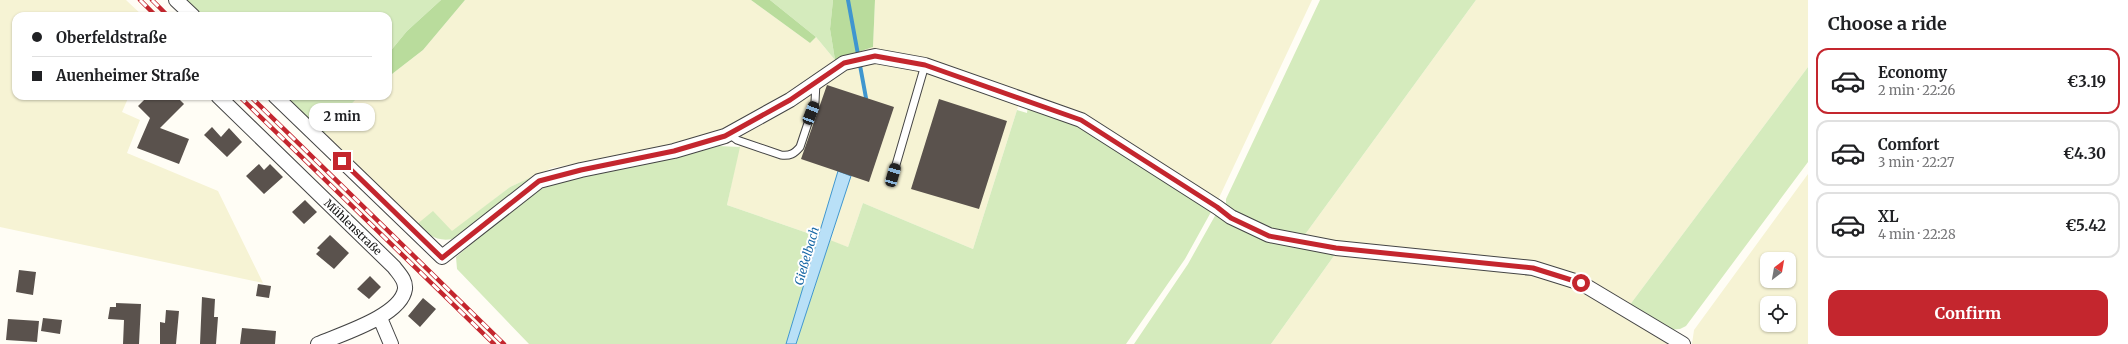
<!DOCTYPE html>
<html lang="en">
<head>
<meta charset="utf-8">
<style>
	:root { --surface:#fff; --page:#f2f2f2; --text:#202124; --muted:#757577; --line:#e0e0e0; --accent:#c4262e }
	body { margin:0; font-family:Merriweather,serif; background:var(--page); color:var(--text); height:100vh; display:flex; flex-direction:column; font-size:15px; white-space:nowrap }
	* { box-sizing:border-box; margin:0 }
	p { font-size:13px; color:var(--muted) }
	.icon { flex:none; width:22px; height:22px; fill:none; stroke:currentColor; stroke-width:2; stroke-linecap:round; stroke-linejoin:round }
	.map { position:relative; flex:1; overflow:hidden }
	.details { display:flex; flex-direction:column; background:var(--surface); width:320px }
	.details>* { flex:none }
	.banner { position:absolute; left:12px; top:12px; width:380px; height:88px; border-radius:12px; box-shadow:0 1px 3px #0004; display:grid; align-content:center; height:88px; padding:0 20px; background:var(--surface) }
	.needle { width:26px; rotate:31deg }
	.buttons { position:absolute; left:1760px; top:252px; display:grid; gap:8px }
	.buttons a { display:grid; place-items:center; width:36px; height:36px; border-radius:8px; background:var(--surface); box-shadow:0 1px 3px #0004; font-size:20px }
	.end { position:absolute; width:18px; height:18px; margin:-9px; border:5px solid #c4262e; background:#fff; box-shadow:0 0 0 2px #fff }
	.from { border-radius:50% }
	.bubble { position:absolute; height:28px; border-radius:12px; background:var(--surface); box-shadow:0 1px 3px #0004; font-size:13px; font-weight:700; line-height:28px; text-align:center }
	.car { position:absolute; width:12px; height:24px; margin:-12px -6px; border-radius:5px; box-shadow:0 0 3px 1px #0007; background:linear-gradient(#222 24%,#8ab4d8 0 40%,#222 0 76%,#8ab4d8 0 86%,#222 0) }
	.banner b { display:flex; align-items:center; gap:14px; height:38px; font-size:15px }
	.banner b+b { border-top:1px solid var(--line) }
	.banner i { width:10px; height:10px; background:var(--text) }
	ul { padding:0; list-style:none }
	li { display:flex; align-items:center; gap:12px; height:66px; margin:0 8px 6px; padding:0 12px; border:2px solid var(--line); border-radius:12px }
	li div { flex:1 }
	li b { display:block; font-size:15px }
	li em { font-style:normal; font-weight:700 }
	li.active { border-color:var(--accent) }
	li>.icon { width:36px; height:36px; stroke-width:1.5 }
	h2 { padding:0 20px; font-size:18px; line-height:48px }
	.action { display:flex; gap:8px; margin-top:auto; padding:8px 20px }
	.action a { flex:1; height:46px; border-radius:12px; background:var(--accent); color:#fff; font-size:16px; font-weight:700; line-height:46px; text-align:center }
	main { display:flex; flex:1; min-height:0 }
	.map>svg:first-child { display:block }
</style>
</head>
<body>
<main>
<div class="map">
<svg width="1808" height="344" viewBox="0 0 1808 344">
	<rect width="100%" height="100%" fill="#fffdf5"/>
	<!-- farmland -->
	<path fill="#f6f3d4" fill-rule="evenodd" d="M0 0H126L143 16H16V96H129L122 112 140 120 127 153 218 191 263 283 0 227Z
		M465 0H751L810 43 816 37 835 60 873 47 875 0H1312L1218 200 1022 94 973 249 863 203 848 247 727 205 745 119 718 133 644 152 552 168 510 187 452 232 416 225 323 134 359 96H388V73L392 74 423 50Z
		M1476 0H1808V67L1629 306 1584 281 1301 240Z
		M1808 174V344H1692L1694 330ZM1767 259H1789V281H1767ZM1767 303H1789V325H1767Z
		M1336 253 1526 270 1585 291 1674 344H1271Z"/>
	<!-- green -->
	<path fill="#d5ebbd" d="M185 0H441L407 31 388 54V16H202Z
		M770 0H833L830 29 835 60 816 37Z
		M1320 0H1476L1301 240 1272 232 1226 207V199Z
		M1808 67V162L1686 326 1680 329 1668 330 1629 306Z
		M284 96H359L323 134Z
		M1028 105 1074 122 1211 212 1185 259 1126 344H796L830 240 848 247 863 203 973 249 1017 110 1027 113Z
		M718 146 740 147 727 205 819 237 786 344H529L457 269 456 257 536 189 589 171Z
		M538 174C521 188 471 235 452 239 437 242 427 234 416 225L433 211 452 231 510 187Z
		M1216 214 1336 253 1271 344H1134L1188 264Z"/>
	<!-- forest -->
	<path fill="#b9dc9c" d="M441 0H465L423 50 392 74 388 73V54L407 31Z
		M751 0H770L816 37 810 43Z
		M833 0H875L873 47 835 60 830 29Z"/>
	<!-- water -->
	<path fill="#b9e0f7" stroke="#3f96cf" d="M838 171 851 176 796 344H786Z"/>
	<g fill="none" stroke-linecap="round" stroke-linejoin="round">
		<!-- stream -->
		<path stroke="#3f96cf" stroke-width="4" d="M848 0 866 98"/>
	</g>
	<!-- building -->
	<path fill="#5a524d" d="M827 85 894 107 869 182 801 159Z
		M148 96 153 100 158 96H176L184 104 160 128 189 139 179 164 137 148 150 118 138 106Z
		M939 99 1007 121 979 209 911 189Z
		M212 127 221 137 229 128 242 142 227 157 204 135Z
		M259 164 264 170 270 164 283 177 264 194 246 176Z
		M305 200 317 212 304 224 292 212Z
		M330 235 349 253 334 269 316 254 320 250 317 248Z
		M19 270 36 272 33 295 16 292Z
		M370 276 381 287 369 299 357 289Z
		M258 284 271 286 269 298 256 296Z
		M202 297 215 299 214 317H218L216 344H200Z
		M423 298 436 309 420 327 408 316Z
		M116 303 141 304 139 344H123L124 320 108 319 110 307H116Z
		M166 310 179 311 176 344H160V322L165 323Z
		M43 318 62 320 60 334 41 331Z
		M8 319 39 321 37 342 6 340Z
		M242 328 276 331 275 344H240Z"/>
	<g fill="none" stroke-linecap="round" stroke-linejoin="round">
		<defs>
			<path id="lane" d="M729 134 737 140 781 155C790 156 794 154 800 147L815 102 816 82
				M893 175 925 65"/>
			<path id="street" d="M176 0 193 16
				M218 96 394 267C399 274 406 280 405 289 401 316 341 334 318 344
				M275 96 442 257 539 181 581 170 674 151 725 136 790 100 844 63 875 56 925 65 1081 120 1217 207 1231 217 1269 235 1336 248 1533 268 1581 283 1683 344
				M380 318 391 344"/>
		</defs>
		<!-- lane casing -->
		<use href="#lane" stroke="#444" stroke-width="9"/>
		<!-- street casing -->
		<use href="#street" stroke="#444" stroke-width="16"/>
		<!-- lane -->
		<use href="#lane" stroke="#fff" stroke-width="7"/>
		<!-- street -->
		<use href="#street" stroke="#fff" stroke-width="14"/>
		<defs>
			<path id="rail" d="M140 0 156 16
				M152 0 168 16
				M239 96 494 344
				M250 96 504 344"/>
		</defs>
		<!-- rail casing -->
		<use href="#rail" stroke="#c4262e" stroke-width="4.5"/>
		<!-- rail -->
		<use href="#rail" stroke="#fff" stroke-width="3" stroke-dasharray="9" stroke-linecap="butt"/>
	</g>
	<g fill="none" stroke-linecap="round" stroke-linejoin="round">
		<!-- route -->
		<path stroke="#c4262e" stroke-width="5" d="M342 161 442 258 539 181 581 170 674 151 725 136 790 100 844 63 875 56 925 65 1081 120 1217 207 1231 218 1269 236 1336 248 1533 268 1581 283"/>
	</g>
	<g text-anchor="middle" stroke-width="4" stroke-linejoin="round" paint-order="stroke">
		<!-- street labels -->
		<g font-size="11" fill="#111" stroke="#fff">
			<text transform="translate(353 227) rotate(44)" y="4">Mühlenstraße</text>
		</g>
		<!-- water labels -->
		<g font-size="12" font-style="italic" fill="#1768a6" stroke="#fff">
			<text transform="translate(807 256) rotate(-74)" y="4">Gießelbach</text>
		</g>
	</g>
</svg>
<div class="buttons">
<a><svg class="needle" viewBox="-14 -14 28 28"><path d="M0-13l5 13h-10z" fill="#e53935"/><path d="M0 13l5-13h-10z" fill="#757577"/></svg></a>
<a><svg class="icon" aria-label="locate" viewBox="0 0 24 24"><circle cx="12" cy="12" r="6"/><path d="M12 2v4M12 18v4M2 12h4M18 12h4"/></svg></a>
</div>
<i class="end from" style="left:1581px;top:283px"></i>
<i class="end" style="left:342px;top:161px"></i>
<div class="bubble" style="left:309px;top:103px;width:66px">2 min</div>
<i class="car" style="left:811px;top:113px;rotate:21deg"></i>
<i class="car" style="left:893px;top:175px;rotate:16deg"></i>
<div class="banner">
<b><i class="from"></i>Oberfeldstraße</b>
<b><i></i>Auenheimer Straße</b>
</div>
</div>
<section class="details">
<h2>Choose a ride</h2>
<ul>
<li class="active"><svg class="icon" aria-label="car" viewBox="0 0 24 24"><path d="M5 17H2v-5l4-1 3-4h7l3 4 3 1v5h-3M9 17h6M6 11h13"/><circle cx="7" cy="17" r="2"/><circle cx="17" cy="17" r="2"/></svg><div><b>Economy</b><p>2 min · 22:26</p></div><em>€3.19</em></li>
<li><svg class="icon" aria-label="car" viewBox="0 0 24 24"><path d="M5 17H2v-5l4-1 3-4h7l3 4 3 1v5h-3M9 17h6M6 11h13"/><circle cx="7" cy="17" r="2"/><circle cx="17" cy="17" r="2"/></svg><div><b>Comfort</b><p>3 min · 22:27</p></div><em>€4.30</em></li>
<li><svg class="icon" aria-label="car" viewBox="0 0 24 24"><path d="M5 17H2v-5l4-1 3-4h7l3 4 3 1v5h-3M9 17h6M6 11h13"/><circle cx="7" cy="17" r="2"/><circle cx="17" cy="17" r="2"/></svg><div><b>XL</b><p>4 min · 22:28</p></div><em>€5.42</em></li>
</ul>
<div class="action"><a>Confirm</a></div>
</section>
</main>
</body>
</html>
